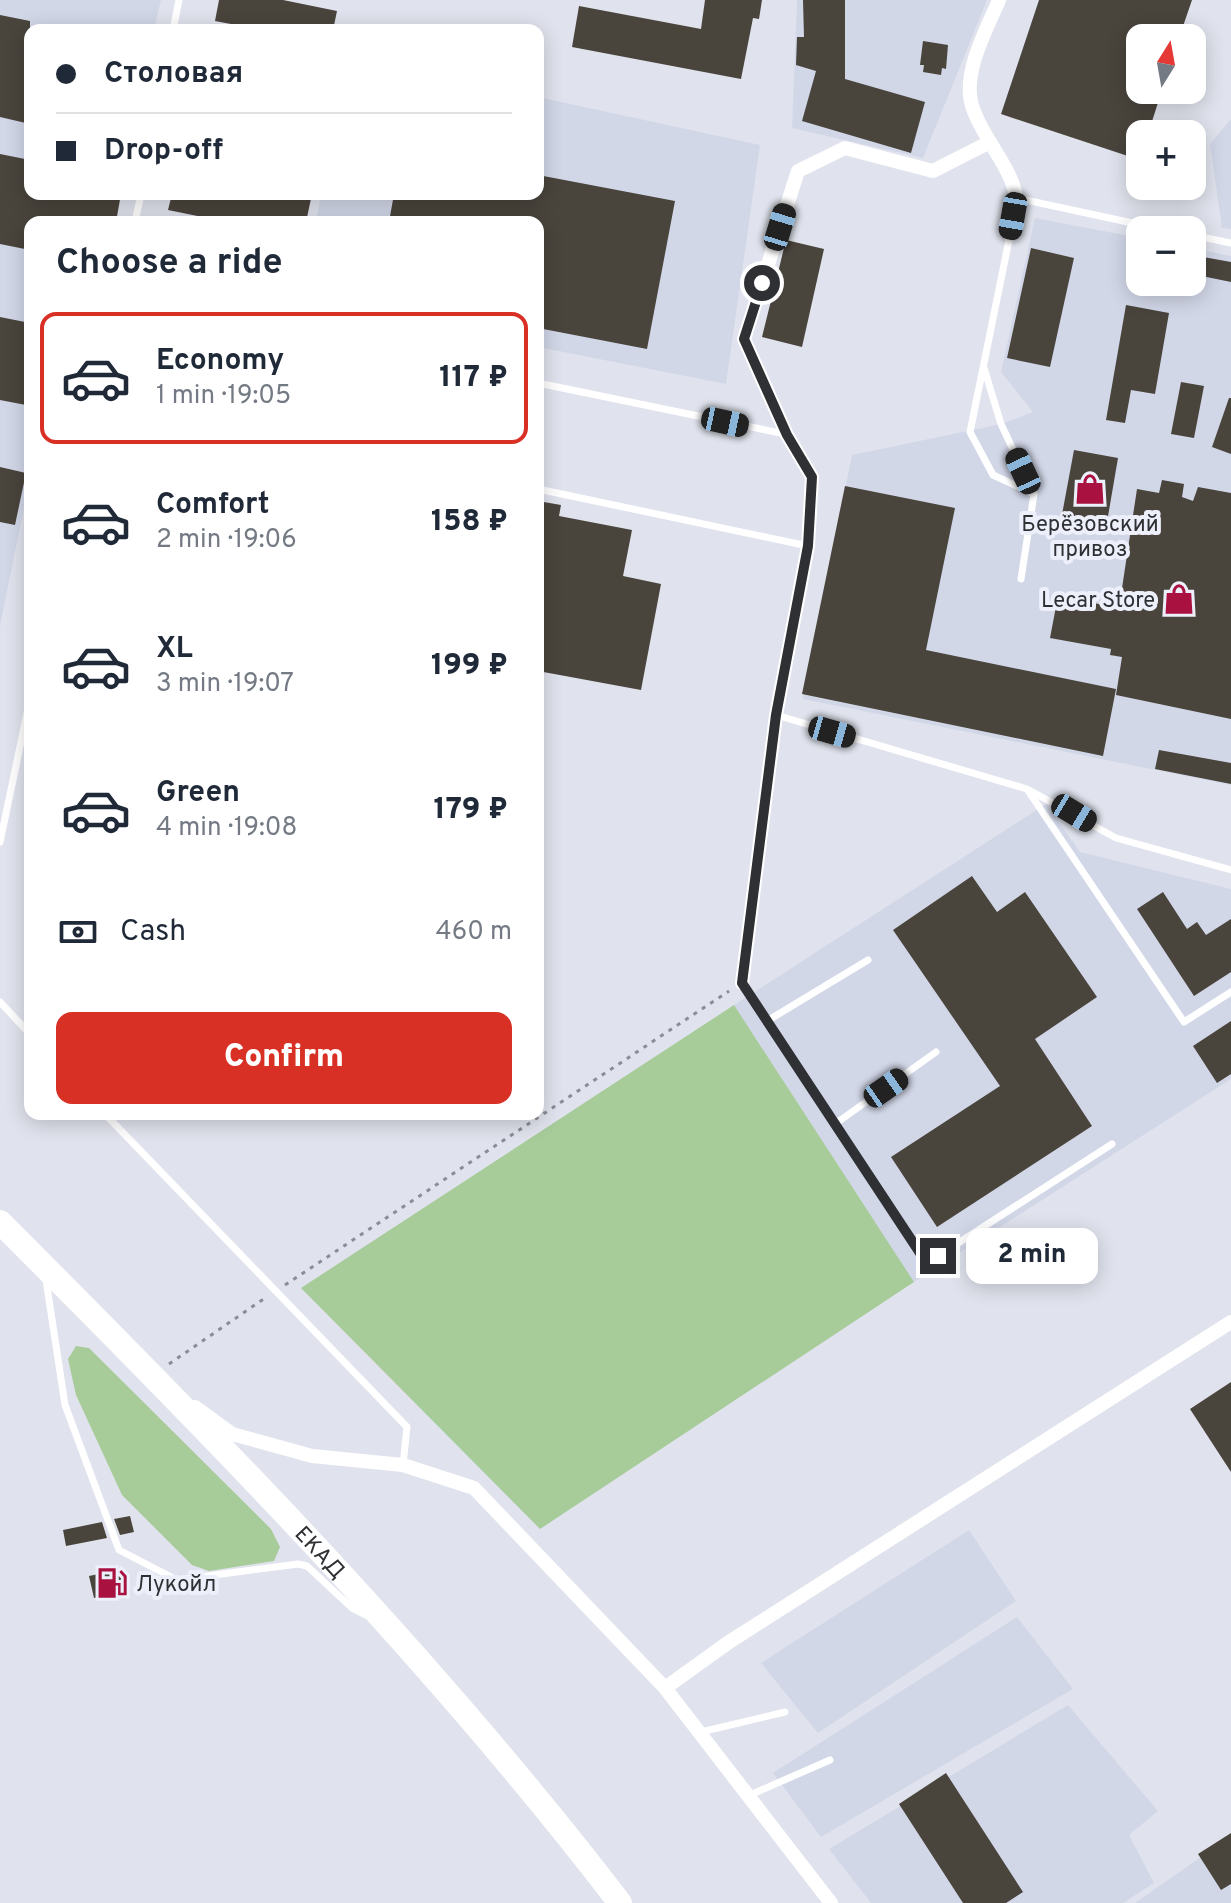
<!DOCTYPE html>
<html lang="en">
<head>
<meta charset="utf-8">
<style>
	:root { --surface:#fff; --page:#f2f2f3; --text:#1f2937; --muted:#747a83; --line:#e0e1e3; --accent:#d93025 }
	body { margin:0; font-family:Overpass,sans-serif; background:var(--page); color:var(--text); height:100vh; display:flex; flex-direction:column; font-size:30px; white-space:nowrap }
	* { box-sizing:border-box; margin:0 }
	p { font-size:26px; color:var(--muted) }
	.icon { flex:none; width:44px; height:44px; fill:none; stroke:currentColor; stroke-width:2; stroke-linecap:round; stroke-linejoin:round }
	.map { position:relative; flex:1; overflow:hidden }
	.details { position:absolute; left:24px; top:216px; width:520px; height:904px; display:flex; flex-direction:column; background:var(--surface); border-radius:16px; box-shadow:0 4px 20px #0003 }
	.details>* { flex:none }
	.banner { position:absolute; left:24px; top:24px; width:520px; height:176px; border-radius:16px; box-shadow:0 4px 20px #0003; display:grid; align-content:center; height:176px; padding:0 32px; background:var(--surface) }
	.needle { width:52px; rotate:11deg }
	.fabs { position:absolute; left:1126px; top:24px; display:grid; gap:16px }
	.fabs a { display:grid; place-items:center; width:80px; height:80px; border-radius:16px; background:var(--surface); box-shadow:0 4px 20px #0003; font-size:40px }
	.end { position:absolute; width:36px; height:36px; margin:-18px; border:10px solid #2f3034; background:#fff; box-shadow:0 0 0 4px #fff }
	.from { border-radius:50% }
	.bubble { position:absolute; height:56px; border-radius:16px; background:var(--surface); box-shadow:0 4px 20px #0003; font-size:26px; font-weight:800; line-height:56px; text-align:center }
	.car { position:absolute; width:24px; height:48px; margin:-24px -12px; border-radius:10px; box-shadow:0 0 6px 2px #0007; background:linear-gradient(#222 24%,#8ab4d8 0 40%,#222 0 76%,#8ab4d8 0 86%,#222 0) }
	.banner b { display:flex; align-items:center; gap:28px; height:76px; font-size:30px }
	.banner b+b { border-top:2px solid var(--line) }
	.banner i { width:20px; height:20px; background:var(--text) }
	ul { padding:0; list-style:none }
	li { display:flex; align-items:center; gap:24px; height:132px; margin:0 16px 12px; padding:0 16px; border:4px solid transparent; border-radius:16px }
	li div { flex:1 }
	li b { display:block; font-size:30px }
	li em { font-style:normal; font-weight:800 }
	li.on { border-color:var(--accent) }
	li>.icon { width:72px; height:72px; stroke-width:1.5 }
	h2 { padding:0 32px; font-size:36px; line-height:96px }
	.pay { display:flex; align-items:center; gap:20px; height:88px; padding:0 32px; font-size:30px }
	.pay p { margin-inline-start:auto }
	.cta { display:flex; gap:16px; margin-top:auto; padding:16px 32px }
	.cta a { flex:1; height:92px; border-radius:16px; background:var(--accent); color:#fff; font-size:32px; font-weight:800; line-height:92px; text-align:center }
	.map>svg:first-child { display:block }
</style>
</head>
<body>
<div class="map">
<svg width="1231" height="1903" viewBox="0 0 1231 1903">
	<rect width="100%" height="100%" fill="#e0e3ed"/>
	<!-- built -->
	<path fill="#d2d7e8" d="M0 0H161L154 30H30V478L0 626Z
		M797 0H987L923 158 792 128Z
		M538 97 760 145 726 384 538 347V222H316L321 194H538Z
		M1231 119V229L1222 228 1210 144Z
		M1035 218 1140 238V282H1192V248L1231 256V785L803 699 852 455 1001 424 1033 412 1001 372Z
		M1046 804 1080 852 1231 889V1079L914 1282 734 1005Z
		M969 1530 1016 1601 818 1733 761 1663Z
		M1017 1617 1073 1689 821 1837 773 1773Z
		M1068 1705 1158 1811 1129 1835 1154 1883 1123 1903H871L829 1849Z
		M1231 1836V1903H1135Z"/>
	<!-- green -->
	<path fill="#a7cc9a" d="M734 1005 914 1282 540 1529 301 1288Z
		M76 1346 89 1348 271 1529 280 1547 274 1561 209 1571 192 1565 122 1495 76 1395 68 1359Z"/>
	<!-- building -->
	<path fill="#49443c" d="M219 0H283L337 11 333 30H262L215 21Z
		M705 0H762L759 19 753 18 741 79 572 47 579 6 701 29Z
		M803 0H845V79L925 102 911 153 802 121 816 71 796 65 797 37H804Z
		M1039 0H1192L1179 38H1140V90H1162L1148 134H1140V160L1001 114Z
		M0 15 30 21V124L0 117Z
		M923 41 948 45 946 69 942 68 941 75 923 72 924 65H920Z
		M0 154 30 160V194H121L116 222H30V250L0 244Z
		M538 175 675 201 647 349 538 328V222H389L394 194H538Z
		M172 194H312L306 222H227L168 210Z
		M786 240 824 249 802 347 762 337Z
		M1031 248 1074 258 1050 367 1007 358Z
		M1192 255 1231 262V282L1192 274Z
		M1126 305 1169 313 1155 394 1131 390 1125 423 1106 420Z
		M0 317 30 323V384L26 405 0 400Z
		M1181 382 1204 386 1194 438 1171 434Z
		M1229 398H1231V454L1212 447Z
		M1074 450 1118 458 1106 528 1061 520Z
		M0 467 26 473 15 525 0 522Z
		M1162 480 1184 484 1182 497 1193 501 1198 487 1231 493V719L1116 695 1122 657 1110 655 1111 649 1050 638 1058 596 1119 608 1137 489 1159 493Z
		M845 486 955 508 926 650 1116 689 1103 756 802 694Z
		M538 501 561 505 559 516 632 530 623 576 661 584 641 690 538 671Z
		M1159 750 1231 763V784L1155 769Z
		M972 876 997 912 1025 892 1097 997 1035 1039 1092 1126 937 1227 891 1157 1000 1086 893 930Z
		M1163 892 1187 929 1197 922 1206 935 1231 919V972L1194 996 1137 909Z
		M1231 1021V1074L1217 1083 1193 1046Z
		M1231 1382V1472L1190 1409Z
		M130 1516 134 1532 120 1535 114 1519Z
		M102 1522 107 1538 66 1546 63 1530Z
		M123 1569 128 1591 94 1598 89 1576Z
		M946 1773 1023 1892 1006 1903H963L899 1804Z
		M1231 1833V1884L1221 1890 1198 1854Z"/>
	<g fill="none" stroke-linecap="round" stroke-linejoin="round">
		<!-- path -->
		<path stroke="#8b8d94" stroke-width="3" stroke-dasharray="4 6" stroke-linecap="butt" d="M285 1285 729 991
			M169 1364 265 1298"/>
		<!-- service -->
		<path stroke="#fff" stroke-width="7" d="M173 30 179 0
			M1016 198 1165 230
			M135 222 141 194
			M1010 235 970 432 993 475 1034 494
			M1192 235 1231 243
			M984 368 1001 424 1034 494 1021 579
			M538 383 785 434
			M538 489 808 546
			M776 715 1027 789 1184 1022 1231 992
			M1029 790 1116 838 1231 870
			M0 842 30 699
			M742 983 922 1256H938L1112 1144
			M0 1002 30 1034
			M767 1021 868 960
			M105 1114 407 1427 403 1465
			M835 1124 936 1052
			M46 1280 65 1405 119 1550 177 1580 298 1564 307 1566 352 1608 366 1615
			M701 1732 785 1712
			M750 1795 830 1760"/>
		<!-- minor -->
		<path stroke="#fff" stroke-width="14" d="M999 0C987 29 964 69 971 102 979 134 1014 170 1016 198 1017 209 1012 224 1010 235
			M742 983 776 715 808 546 812 477 787 435 744 339 798 171 845 148 933 171 988 143
			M195 1407 232 1434 312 1456 403 1465 474 1488 665 1688 831 1903
			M665 1688 729 1642 1231 1322"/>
		<!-- trunk -->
		<path stroke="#fff" stroke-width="24" id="s1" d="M0 1222C217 1439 433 1659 620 1903"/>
	</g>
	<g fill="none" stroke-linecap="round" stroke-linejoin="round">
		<!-- route -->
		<path stroke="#2f3034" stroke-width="10" d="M762 283 744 339 787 435 812 477 808 546 776 715 742 983 922 1256H938"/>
	</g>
	<!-- icons -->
	<defs>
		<symbol id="shop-bare" viewBox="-9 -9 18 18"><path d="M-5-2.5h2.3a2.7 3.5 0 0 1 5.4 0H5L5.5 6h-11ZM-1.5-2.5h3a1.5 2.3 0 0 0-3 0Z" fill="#a81140" stroke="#edf0fa" stroke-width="2.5" paint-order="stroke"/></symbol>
		<symbol id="fuel-bare" viewBox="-9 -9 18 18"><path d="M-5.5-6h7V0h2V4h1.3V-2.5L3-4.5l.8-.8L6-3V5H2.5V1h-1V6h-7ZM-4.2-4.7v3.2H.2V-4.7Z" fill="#a81140" stroke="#edf0fa" stroke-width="2.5" paint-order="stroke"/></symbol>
	</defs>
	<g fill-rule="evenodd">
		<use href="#shop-bare" x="1068" y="467" width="44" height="44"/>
		<use href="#shop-bare" x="1157" y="577" width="44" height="44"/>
		<use href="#fuel-bare" x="90" y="1561" width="44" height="44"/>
	</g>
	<g text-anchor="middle" stroke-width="8" stroke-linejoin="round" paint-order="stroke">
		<!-- poi labels -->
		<g font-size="22" fill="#2f3034" stroke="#edf0fa">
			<text x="1090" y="531">Берёзовский<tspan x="1090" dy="25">привоз</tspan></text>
			<text x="1155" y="607" text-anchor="end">Lecar Store</text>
			<text x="136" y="1591" text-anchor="start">Лукойл</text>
		</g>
		<!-- street labels -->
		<g font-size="22" fill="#2f3034" stroke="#edf0fa">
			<text dy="8" stroke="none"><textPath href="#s1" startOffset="460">ЕКАД</textPath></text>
		</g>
	</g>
</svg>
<div class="fabs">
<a><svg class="needle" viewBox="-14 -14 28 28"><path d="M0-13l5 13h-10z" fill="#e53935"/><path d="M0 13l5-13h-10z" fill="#747a83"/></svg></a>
<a>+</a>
<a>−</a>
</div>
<i class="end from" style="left:762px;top:283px"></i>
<i class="end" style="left:938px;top:1256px"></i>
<div class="bubble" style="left:966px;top:1228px;width:132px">2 min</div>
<i class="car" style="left:1013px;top:216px;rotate:190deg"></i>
<i class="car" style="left:780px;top:227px;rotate:17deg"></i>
<i class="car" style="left:725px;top:422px;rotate:102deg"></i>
<i class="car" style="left:1023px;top:471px;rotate:335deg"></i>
<i class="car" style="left:832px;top:732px;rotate:106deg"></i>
<i class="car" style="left:1074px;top:813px;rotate:121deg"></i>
<i class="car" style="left:886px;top:1088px;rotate:55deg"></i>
<div class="banner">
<b><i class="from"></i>Столовая</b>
<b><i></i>Drop-off</b>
</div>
<section class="details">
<h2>Choose a ride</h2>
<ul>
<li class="on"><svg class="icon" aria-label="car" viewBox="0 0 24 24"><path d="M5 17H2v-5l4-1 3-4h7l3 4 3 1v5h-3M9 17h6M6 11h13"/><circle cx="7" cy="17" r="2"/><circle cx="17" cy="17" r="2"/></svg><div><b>Economy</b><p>1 min · 19:05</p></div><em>117 ₽</em></li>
<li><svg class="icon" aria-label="car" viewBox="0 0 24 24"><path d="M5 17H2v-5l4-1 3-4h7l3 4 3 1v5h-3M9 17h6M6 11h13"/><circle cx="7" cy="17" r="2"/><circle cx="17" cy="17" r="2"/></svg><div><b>Comfort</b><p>2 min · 19:06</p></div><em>158 ₽</em></li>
<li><svg class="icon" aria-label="car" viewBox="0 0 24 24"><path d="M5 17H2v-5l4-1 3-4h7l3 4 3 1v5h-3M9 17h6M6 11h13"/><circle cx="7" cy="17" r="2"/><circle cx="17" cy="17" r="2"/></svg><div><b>XL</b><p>3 min · 19:07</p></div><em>199 ₽</em></li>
<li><svg class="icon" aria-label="car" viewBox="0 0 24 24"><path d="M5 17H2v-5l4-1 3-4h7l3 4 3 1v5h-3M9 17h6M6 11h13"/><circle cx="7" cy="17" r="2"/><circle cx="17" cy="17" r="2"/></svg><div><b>Green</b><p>4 min · 19:08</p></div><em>179 ₽</em></li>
</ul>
<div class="pay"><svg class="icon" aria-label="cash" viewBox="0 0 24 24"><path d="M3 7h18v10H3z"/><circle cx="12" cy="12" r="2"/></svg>Cash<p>460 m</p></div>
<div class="cta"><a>Confirm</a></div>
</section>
</div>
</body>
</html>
